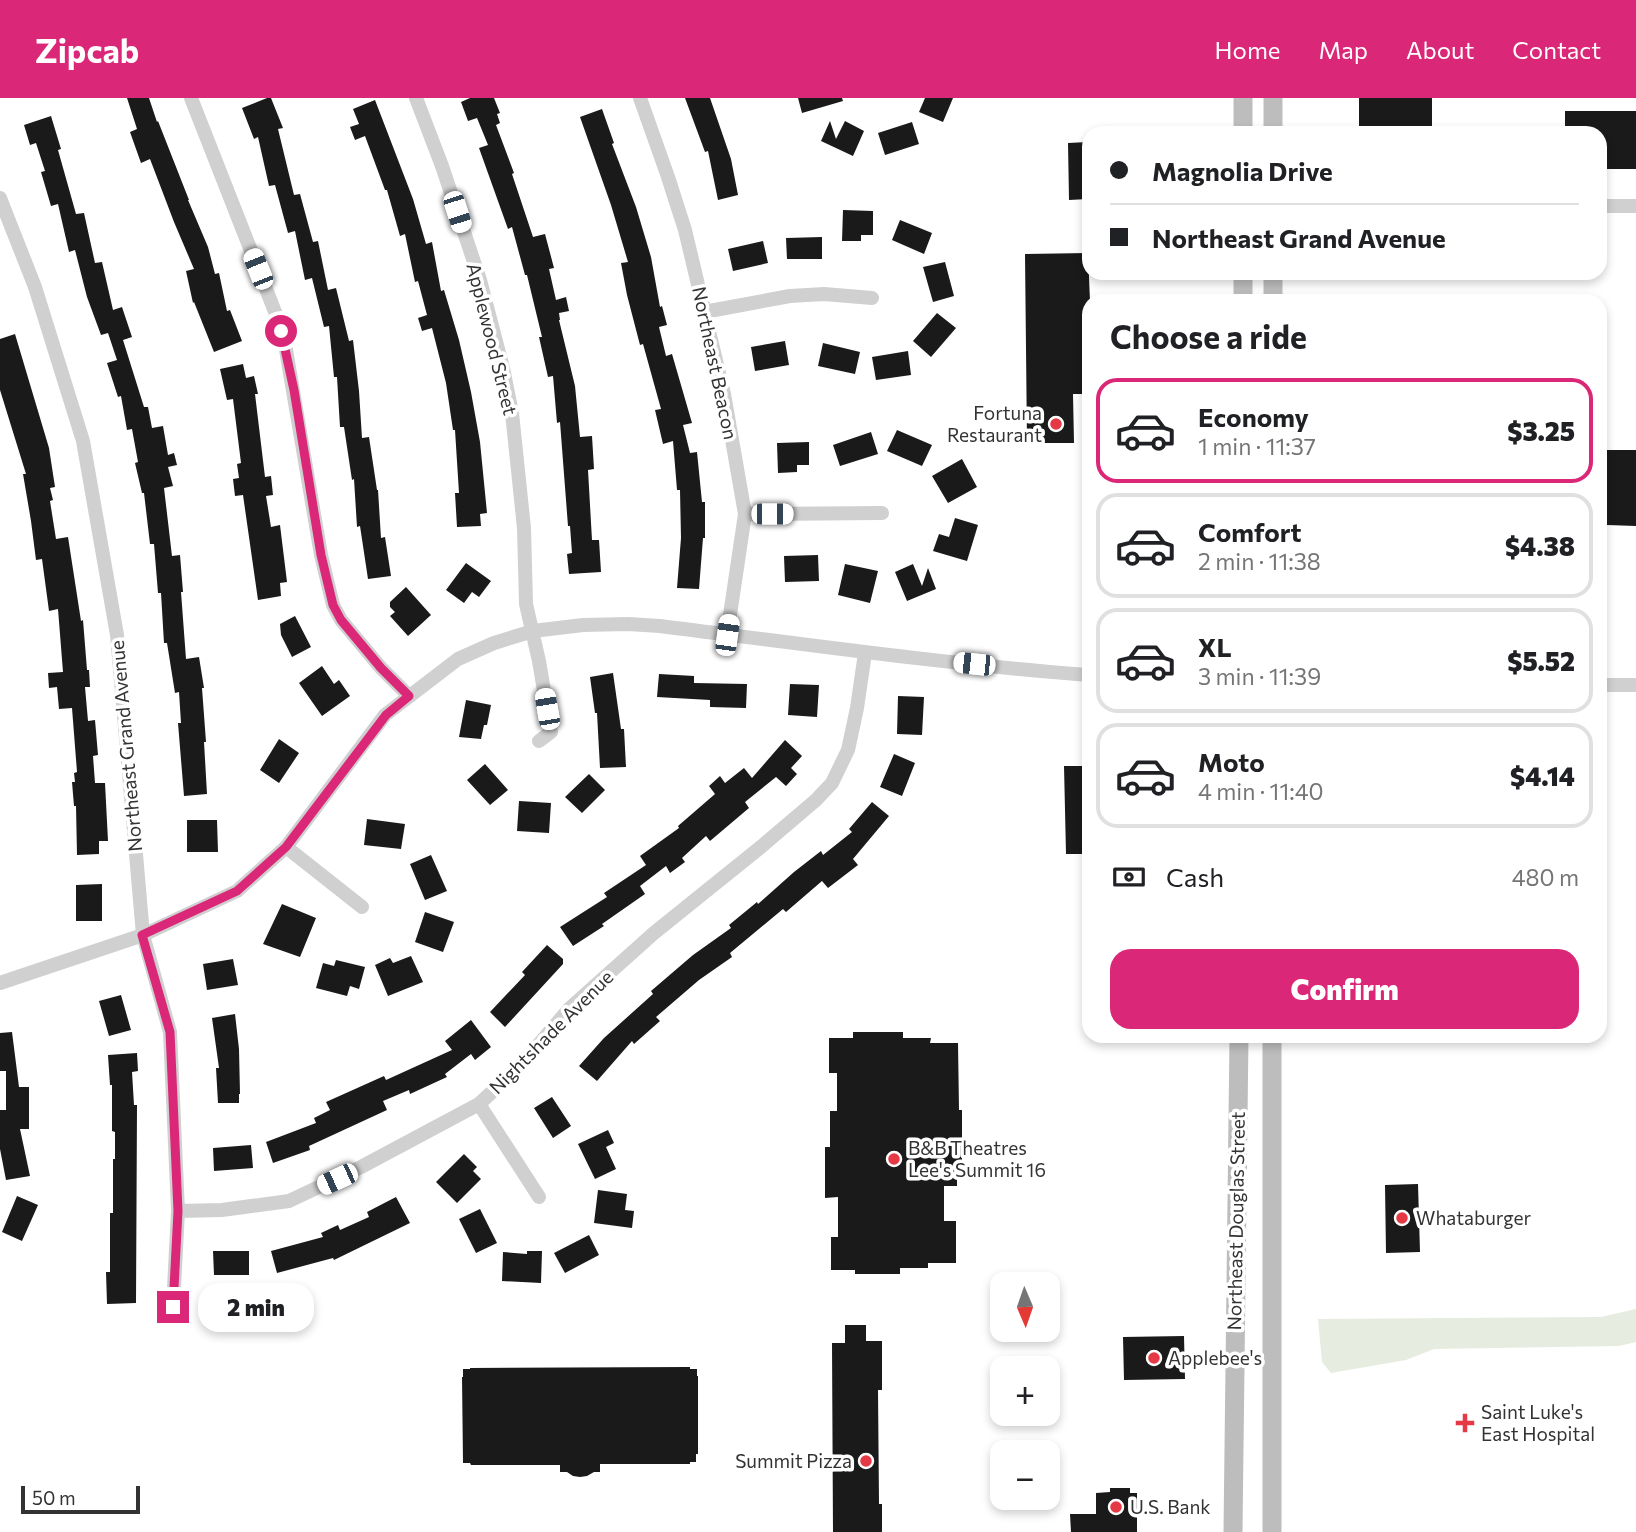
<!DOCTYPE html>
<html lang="en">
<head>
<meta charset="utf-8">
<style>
	:root { --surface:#fff; --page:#f2f2f2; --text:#202124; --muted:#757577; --line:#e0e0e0; --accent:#db2777 }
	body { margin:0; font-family:Commissioner,sans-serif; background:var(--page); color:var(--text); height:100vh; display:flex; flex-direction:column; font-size:26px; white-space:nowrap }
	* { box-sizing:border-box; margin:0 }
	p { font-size:23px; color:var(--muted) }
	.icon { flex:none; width:38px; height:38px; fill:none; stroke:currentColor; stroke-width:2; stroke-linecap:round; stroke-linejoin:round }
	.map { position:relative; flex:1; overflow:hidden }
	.sheet { position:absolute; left:1082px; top:196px; width:525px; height:749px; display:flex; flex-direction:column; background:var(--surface); border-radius:21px; box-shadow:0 4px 10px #0003 }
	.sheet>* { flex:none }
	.banner { position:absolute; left:1082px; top:28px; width:525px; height:154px; border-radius:21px; box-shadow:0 4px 10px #0003; display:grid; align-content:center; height:154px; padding:0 28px; background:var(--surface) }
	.needle { width:46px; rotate:178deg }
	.tools { position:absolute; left:990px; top:1174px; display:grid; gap:14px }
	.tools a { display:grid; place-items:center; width:70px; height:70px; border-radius:14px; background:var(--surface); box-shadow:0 4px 10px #0003; font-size:35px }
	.scale { position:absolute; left:21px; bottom:18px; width:119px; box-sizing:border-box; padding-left:7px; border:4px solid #333; border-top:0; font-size:19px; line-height:24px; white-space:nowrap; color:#333; -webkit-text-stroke:5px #fff; paint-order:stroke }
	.end { position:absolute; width:32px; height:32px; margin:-16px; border:9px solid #db2777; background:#fff; box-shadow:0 0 0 4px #fff }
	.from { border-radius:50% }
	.bubble { position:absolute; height:49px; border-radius:21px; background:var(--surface); box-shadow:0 4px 10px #0003; font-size:23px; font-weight:800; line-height:49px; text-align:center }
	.car { position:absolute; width:21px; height:42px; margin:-21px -10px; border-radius:9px; box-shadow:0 0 5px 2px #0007; background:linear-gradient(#fff 24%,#345 0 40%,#fff 0 76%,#345 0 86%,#fff 0) }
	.banner b { display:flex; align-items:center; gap:24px; height:66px; font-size:26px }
	.banner b+b { border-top:2px solid var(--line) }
	.banner i { width:18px; height:18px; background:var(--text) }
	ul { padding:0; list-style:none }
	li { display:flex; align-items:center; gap:21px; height:105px; margin:0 14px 10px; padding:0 14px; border:4px solid var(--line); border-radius:21px }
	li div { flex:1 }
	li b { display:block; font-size:26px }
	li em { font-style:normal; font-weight:800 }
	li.on { border-color:var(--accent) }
	li>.icon { width:63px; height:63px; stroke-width:1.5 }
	h2 { padding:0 28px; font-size:32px; line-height:84px }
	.pay { display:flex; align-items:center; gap:18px; height:77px; padding:0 28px; font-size:26px }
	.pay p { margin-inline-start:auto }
	.button { display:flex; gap:14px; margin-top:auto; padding:14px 28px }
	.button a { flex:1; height:80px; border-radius:21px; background:var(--accent); color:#fff; font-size:28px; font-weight:800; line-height:80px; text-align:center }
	header { display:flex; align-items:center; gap:42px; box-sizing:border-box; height:98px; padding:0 35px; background:var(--accent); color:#fff }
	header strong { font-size:33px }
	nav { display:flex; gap:38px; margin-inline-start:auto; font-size:24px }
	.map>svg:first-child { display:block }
</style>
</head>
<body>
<header>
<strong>Zipcab</strong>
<nav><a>Home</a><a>Map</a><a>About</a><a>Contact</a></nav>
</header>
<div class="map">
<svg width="1636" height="1434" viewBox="0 0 1636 1434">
	<rect width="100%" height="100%" fill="#fff"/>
	<!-- green -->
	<path fill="#e6ecdf" d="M1636 1211V1244L1619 1248 1434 1251 1406 1262 1331 1275 1322 1264 1318 1221 1601 1219Z"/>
	<!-- building -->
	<path fill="#1a1a1a" d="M127 0H149L157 24 158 23 189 102H188L208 149 215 176 219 175 227 213 230 212 242 243 214 254 194 204 193 205 186 173 194 171 174 124 150 61 141 65 130 34 137 31Z
		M267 0H271L283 30 278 31 294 97 300 96 313 144 318 143 328 192 336 190 349 243 353 242 359 293 362 340 369 339 377 392H378L381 440 385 439 391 478 368 481 360 428 357 429 354 381 352 382 344 329H340L337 279H334L329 228 324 229 312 180 305 182 295 133 288 135 275 87 269 88 258 39 254 41 242 10Z
		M470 0H494L500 15 497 16 500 25 496 27 514 75 512 76 533 139 545 136 554 170 549 171 556 202 566 199 569 213 559 215 560 222H559L575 288 580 339 592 338 594 371 588 372 592 442H599L601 474 569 476 567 456 572 455 570 428H568L560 324 557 325 553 278 548 279 539 239H542L527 177H525L512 129 508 131 479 50 488 47 477 20 468 23 461 4Z
		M685 0H710L731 61 738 97 718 102 708 53 705 54Z
		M798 0H842L843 3 802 15Z
		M925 0H953L943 24 919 14Z
		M1359 0H1432V35H1359Z
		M375 2 413 101 426 146 432 144 441 193 444 192 459 242 471 294 480 344 487 415 480 416 481 428 457 429 455 395H459L455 332H453L446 285 432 230 422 233 418 220 427 217 418 183 415 184 405 136 400 138 387 92H385L365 38 355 42 350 29 359 26 353 11Z
		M602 11 614 45 612 46 636 109 651 159 660 209 662 208 667 227 659 229 666 258 672 256 692 325 683 327 690 355 697 354 702 404H705V440H703L699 491 677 490 681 440 680 392H677L673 343 663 346 655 312 661 311 643 246 640 247 627 197 621 165 628 164 611 107 580 19Z
		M1565 13H1636V71H1600V35H1565Z
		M51 18 61 51 58 52 76 116 84 115 95 165 102 164 113 212 122 209 132 239 123 242 144 309H148L152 330 163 328 168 357 174 355 177 367 168 369 173 388 164 390 172 458 180 457 183 494H181L186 561 199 559 204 590H202L206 644H204L207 696 184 698 178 625H181L179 594 175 595 167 545H164L161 495H158L154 446H150L144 395H142L135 365 138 364 132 331 127 332 121 298 118 299 107 265 117 262 108 235 101 237 87 199 75 152 69 154 58 106 51 108 41 74 45 73 36 45 30 47 24 27Z
		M830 23 836 41 845 23 864 33 853 58 821 43Z
		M912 24 919 46 885 57 878 35Z
		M1088 44V101L1069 102 1068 45Z
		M843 112 873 113V137H861V143H842Z
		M900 122 932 135 924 156 892 142Z
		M822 139V161H787L786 140Z
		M763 143 768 165 733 173 728 151Z
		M1088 155 1090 203H1088V244H1082L1083 296H1073L1074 345H1027L1025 156Z
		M945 164 954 198 933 204 923 169Z
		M937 215 956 230 931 259 913 243Z
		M15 236 49 350 55 389 50 390 53 402 50 403 56 441 68 439 81 523 83 522 87 572H89L90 589H85L88 623 95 622 98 657 93 658 95 685H105L108 743H99V756L77 757 76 708H74L72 684H75L74 675 77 674 72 610 59 611 57 589 49 590 48 575 63 574 58 511 49 513 42 461 36 462 31 423 23 376H26L0 292V241Z
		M785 243 789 267 755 273 751 249Z
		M823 245 860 254 855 276 818 268Z
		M908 253 911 277 876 282 872 259Z
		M243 266 246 280 254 278 258 296H255L265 379 271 378 273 397 266 398 271 429 280 427 287 484 280 485 281 498 258 502 243 397 235 398 233 381 239 380 237 366 241 365 233 301 227 302 220 271Z
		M897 332 932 347 922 368 887 353Z
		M871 334 878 356 840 368 833 347Z
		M809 344V367H797V374L778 375 777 345Z
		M1606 352H1636V428L1607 427Z
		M962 361 977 389 948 405 932 378Z
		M955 420 978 427 967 463 933 453 939 436 949 439Z
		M818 457 819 483 785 484 784 458Z
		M466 465 491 483 479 499 472 494 464 505 446 492Z
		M845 466 878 473 870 505 838 497Z
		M913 466 922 488 928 470 936 491 907 503 895 474Z
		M406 489 431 517 408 538 390 518 395 514 390 509V504Z
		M295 518 311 549 292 559 281 537 280 526Z
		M322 568 334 586 339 582 350 598 322 618 299 585Z
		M613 575 621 631H624L626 669 600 670 597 615H595L590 579Z
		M659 576 694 578V585L747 586 746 610 710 609V602L657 599Z
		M790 586 819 587 817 619 788 617Z
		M898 598 924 599 922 637 897 636Z
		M466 602 491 607 487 627H484L481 641 459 639Z
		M279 641 299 655 279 685 260 672Z
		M785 642 802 658 791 670 797 676 786 688 776 679 745 704 749 710 710 743 706 738 682 760 685 764 670 775 666 768 640 788 645 796 602 826 604 828 573 848 560 829 607 799 604 795 646 767 640 758 679 730 678 728 715 696 709 688 720 678 725 685 744 670 752 680Z
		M894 656 915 665 902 698 880 689Z
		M485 666 508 692 490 707 467 682Z
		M1064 668H1088V756H1066Z
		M589 676 605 692 582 715 565 699Z
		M519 703 551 705 549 735 517 733Z
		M872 704 889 718 853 761 858 767 828 790 822 783 786 814 783 811 730 855 732 859 699 882 656 919 660 923 634 946 632 943 597 983 579 968 604 940 653 896 651 893 693 857 731 830 729 827 757 804 758 806 794 774 821 753 823 757 852 734 849 731Z
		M367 721 405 726 401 751 364 747Z
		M187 722H217L218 754H187Z
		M431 757 447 793 425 802 410 766Z
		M102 786V823H76V787Z
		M282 806 316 820 300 859 263 846Z
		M425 814 454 824 443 854 415 844Z
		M547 847 563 861V866L505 929 490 914 525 877 522 874Z
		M411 858 423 884 388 898 375 867 390 860 393 865Z
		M233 861 238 887 207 892 203 866Z
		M336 862 365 869 359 891 350 888 347 898 316 890 323 865 334 868Z
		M121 897 131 932 109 938 99 903Z
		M235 916 239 951 240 996H239V1005H218L216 970H219L212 920Z
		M471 922 491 949 475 962 471 956 445 976 447 979 410 996 409 992 383 1003 387 1012 309 1048 310 1052 273 1065 266 1044 316 1025 314 1020 330 1012 326 1004 384 978 386 982 452 952 445 943Z
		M12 934 19 989H29V1031H20L30 1078 6 1082 0 1051V1012H6V973H0V935Z
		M853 934H903V940H931L930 945H958L959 1012H962V1072H957V1088H944V1123H956V1165H928V1170H900V1176H855V1172H831V1139H838V1099L825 1100V1049H830V1013H837V975H829V940H853Z
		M137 955 138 973 132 974 134 1007H137L136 1205 107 1206 106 1174H110V1115H113V1061H115V1034L112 1033V987H110L108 957Z
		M552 999 571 1028 553 1040 534 1010Z
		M608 1032 614 1045 606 1049 616 1071 595 1081 578 1046Z
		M251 1047 253 1070 214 1073 213 1050Z
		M464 1056 477 1069 473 1073 481 1081 457 1105 436 1084Z
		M1418 1086 1420 1154 1386 1155 1385 1087Z
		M598 1092 627 1096 625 1112 634 1113 632 1130 594 1125Z
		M17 1098 38 1107 22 1143 2 1134Z
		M396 1099 410 1125 334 1162 333 1160 277 1175 271 1153 323 1139 321 1135 338 1127 340 1132 369 1119 367 1114Z
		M480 1111 497 1145 476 1155 459 1121Z
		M589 1137 599 1157 565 1175 554 1155Z
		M213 1153H249V1177H214Z
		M527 1153H542L541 1185 502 1183 503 1154 527 1156Z
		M845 1227H866V1243H882V1292H878L879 1406H882V1434H833L832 1245H845Z
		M1184 1238 1185 1281 1124 1282 1123 1239Z
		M690 1269V1271H697V1278H698V1356H696V1364H690V1366H600V1374H594L587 1378 580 1379 573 1378 567 1374H560V1367H471L470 1365H463L462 1279H463V1271H470V1270Z
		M1110 1390H1130V1395H1137V1434H1071L1070 1416H1096V1395L1110 1394Z"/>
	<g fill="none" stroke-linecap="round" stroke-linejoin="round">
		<!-- street -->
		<path stroke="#d0d0d0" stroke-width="14" d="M191 0 277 219 285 246 321 457 333 507 341 522 381 570 409 598
			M416 0 442 68 480 182 503 270 512 315 524 430 526 506 539 563 551 634 539 643
			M640 0 668 79 685 132 724 296 745 416 727 537
			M0 100 35 189 83 343 117 537 143 837 170 934 178 1113 173 1209
			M1600 108H1636
			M704 214 790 198 824 196 872 200
			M745 416 882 415
			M1600 587H1636
			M286 749 362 809
			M0 885 143 837 237 793 286 749 385 617 458 561 494 545 533 533 583 527 628 526 660 528C803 546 945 566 1088 577
			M479 1006 539 1099
			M178 1113 222 1112 289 1103 361 1069 479 1006 521 967 569 911 654 835 762 748 816 702 832 685 848 652 857 610 865 555"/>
		<!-- secondary -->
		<path stroke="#bdbdbd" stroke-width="19" d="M1243 35V0
			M1273 35V0
			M1243 203V175
			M1273 203V175
			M1233 1434 1239 938
			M1272 1434V938"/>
	</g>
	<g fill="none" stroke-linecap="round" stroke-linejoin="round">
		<!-- route -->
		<path stroke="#db2777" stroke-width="9" d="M173 1209 178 1113 170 934 142 837 237 793 286 749 386 617 409 598 381 570 341 522 333 507 321 457 294 292 281 233"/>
	</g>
	<!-- markers -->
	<g fill="#e63946" stroke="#fff" stroke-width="2.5">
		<circle cx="1056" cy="326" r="7"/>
		<circle cx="894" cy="1061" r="7"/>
		<circle cx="1402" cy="1120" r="7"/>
		<circle cx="1154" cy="1260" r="7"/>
		<path d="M1461.5 1314.5h7v7h7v7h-7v7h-7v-7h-7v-7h7z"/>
		<circle cx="866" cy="1363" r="7"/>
		<circle cx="1116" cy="1409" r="7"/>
	</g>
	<g text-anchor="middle" stroke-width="7" stroke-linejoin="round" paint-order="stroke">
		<!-- street labels -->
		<g font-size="19" fill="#333" stroke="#fff">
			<text transform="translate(492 241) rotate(76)" y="7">Applewood Street</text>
			<text transform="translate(715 265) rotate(78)" y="7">Northeast Beacon</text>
			<text transform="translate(126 648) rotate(-95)" y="7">Northeast Grand Avenue</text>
			<text transform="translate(551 934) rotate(-45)" y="7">Nightshade Avenue</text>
			<text transform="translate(1236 1123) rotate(-89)" y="7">Northeast Douglas Street</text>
		</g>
		<!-- poi labels -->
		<g font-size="19" fill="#333" stroke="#fff" text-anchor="start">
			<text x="1042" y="322" text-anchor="end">Fortuna<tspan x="1042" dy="22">Restaurant</tspan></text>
			<text x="908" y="1057">B&amp;B Theatres<tspan x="908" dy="22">Lee's Summit 16</tspan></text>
			<text x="1416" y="1127">Whataburger</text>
			<text x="1168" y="1267">Applebee's</text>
			<text x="1481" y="1321">Saint Luke's<tspan x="1481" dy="22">East Hospital</tspan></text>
			<text x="852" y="1370" text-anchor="end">Summit Pizza</text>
			<text x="1130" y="1416">U.S. Bank</text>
		</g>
	</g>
</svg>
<div class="tools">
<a><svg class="needle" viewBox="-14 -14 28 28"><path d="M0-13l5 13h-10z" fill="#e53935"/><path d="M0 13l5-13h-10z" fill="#757577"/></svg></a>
<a>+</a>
<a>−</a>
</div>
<div class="scale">50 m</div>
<i class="end from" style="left:281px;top:233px"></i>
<i class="end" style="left:173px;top:1209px"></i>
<div class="bubble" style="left:198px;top:1185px;width:116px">2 min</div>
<i class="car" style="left:457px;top:114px;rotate:162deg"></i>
<i class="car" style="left:258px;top:171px;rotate:338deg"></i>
<i class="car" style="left:772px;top:416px;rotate:90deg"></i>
<i class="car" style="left:727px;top:537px;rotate:8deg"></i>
<i class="car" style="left:974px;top:566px;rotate:276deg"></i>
<i class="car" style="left:547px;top:611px;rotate:350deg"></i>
<i class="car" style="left:337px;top:1081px;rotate:245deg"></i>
<div class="banner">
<b><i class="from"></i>Magnolia Drive</b>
<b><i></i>Northeast Grand Avenue</b>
</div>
<section class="sheet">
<h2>Choose a ride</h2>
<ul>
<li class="on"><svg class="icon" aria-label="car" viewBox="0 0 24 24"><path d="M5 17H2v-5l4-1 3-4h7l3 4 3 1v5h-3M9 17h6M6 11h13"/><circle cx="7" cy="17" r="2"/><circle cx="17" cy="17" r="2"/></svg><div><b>Economy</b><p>1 min · 11:37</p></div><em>$3.25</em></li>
<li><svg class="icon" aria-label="car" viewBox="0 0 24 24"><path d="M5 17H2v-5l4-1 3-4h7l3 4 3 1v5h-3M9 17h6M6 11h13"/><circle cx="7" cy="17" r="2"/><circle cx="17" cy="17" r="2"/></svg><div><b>Comfort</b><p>2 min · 11:38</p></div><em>$4.38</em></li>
<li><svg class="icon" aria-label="car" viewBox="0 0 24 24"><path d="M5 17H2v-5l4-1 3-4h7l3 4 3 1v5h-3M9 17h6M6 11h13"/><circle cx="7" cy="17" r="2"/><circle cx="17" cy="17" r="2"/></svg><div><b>XL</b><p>3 min · 11:39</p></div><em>$5.52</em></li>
<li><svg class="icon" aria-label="car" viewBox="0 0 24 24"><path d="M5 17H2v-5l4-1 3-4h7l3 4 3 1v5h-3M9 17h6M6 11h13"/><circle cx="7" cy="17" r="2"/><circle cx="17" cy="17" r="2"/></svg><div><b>Moto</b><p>4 min · 11:40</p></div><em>$4.14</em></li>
</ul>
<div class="pay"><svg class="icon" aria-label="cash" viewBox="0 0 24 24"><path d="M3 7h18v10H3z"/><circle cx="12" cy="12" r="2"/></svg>Cash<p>480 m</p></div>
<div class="button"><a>Confirm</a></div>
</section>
</div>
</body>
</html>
